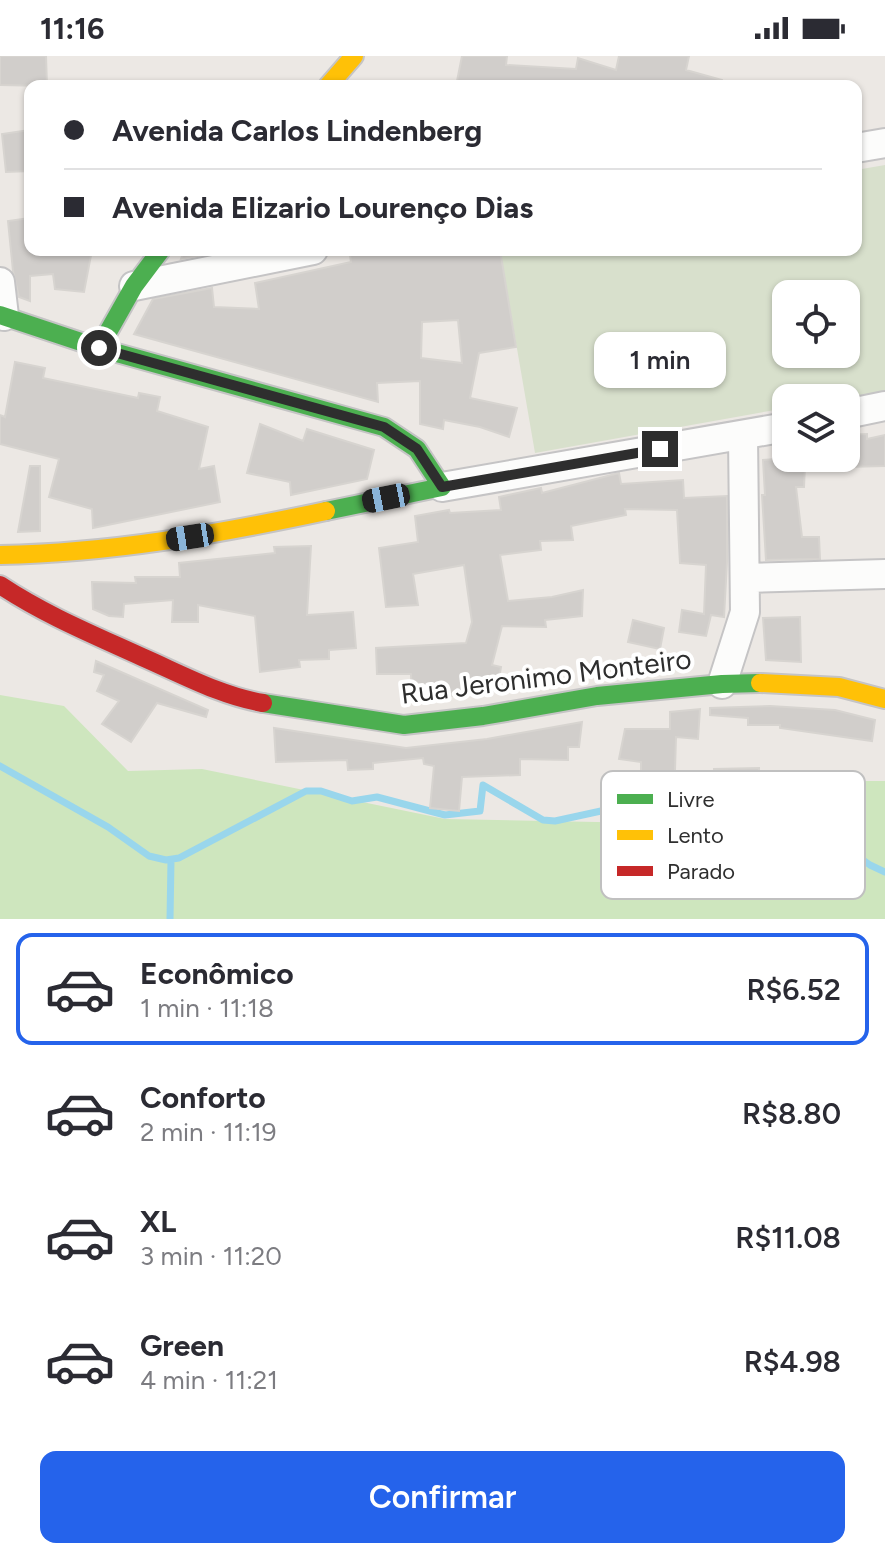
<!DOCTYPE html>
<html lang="pt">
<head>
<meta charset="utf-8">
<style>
	:root { --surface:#fff; --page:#f7f7f7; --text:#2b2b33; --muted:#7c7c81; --line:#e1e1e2; --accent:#2563eb }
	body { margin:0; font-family:Figtree,sans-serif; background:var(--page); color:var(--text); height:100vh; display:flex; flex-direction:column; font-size:30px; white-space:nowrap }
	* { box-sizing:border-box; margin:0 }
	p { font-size:26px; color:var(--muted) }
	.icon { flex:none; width:44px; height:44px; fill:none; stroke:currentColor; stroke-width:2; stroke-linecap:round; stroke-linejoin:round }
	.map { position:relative; height:863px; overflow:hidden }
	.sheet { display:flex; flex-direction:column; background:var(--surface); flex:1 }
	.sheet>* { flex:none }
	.hud { position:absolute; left:24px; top:24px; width:838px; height:176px; border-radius:16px; box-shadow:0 2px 6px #0004; display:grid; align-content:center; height:176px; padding:0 40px; background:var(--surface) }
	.fabs { position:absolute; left:772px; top:224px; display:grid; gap:16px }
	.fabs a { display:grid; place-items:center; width:88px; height:88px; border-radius:16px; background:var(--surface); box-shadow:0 2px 6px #0004; font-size:40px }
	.end { position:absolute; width:36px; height:36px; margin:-18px; border:10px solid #2e2e2e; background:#fff; box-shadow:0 0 0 4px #fff }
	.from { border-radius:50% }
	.bubble { position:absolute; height:56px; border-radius:16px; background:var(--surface); box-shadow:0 2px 6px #0004; font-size:26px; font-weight:600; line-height:56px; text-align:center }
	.car { position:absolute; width:24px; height:48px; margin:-24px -12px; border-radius:10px; box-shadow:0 0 6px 2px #0007; background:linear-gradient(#222 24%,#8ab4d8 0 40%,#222 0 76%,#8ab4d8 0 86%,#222 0) }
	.hud b { display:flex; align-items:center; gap:28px; height:76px; font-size:30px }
	.hud b+b { border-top:2px solid var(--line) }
	.hud i { width:20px; height:20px; background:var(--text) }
	ul { padding:14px 0 0; list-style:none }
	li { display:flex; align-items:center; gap:24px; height:112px; margin:0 16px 12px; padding:0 24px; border:4px solid transparent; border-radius:16px }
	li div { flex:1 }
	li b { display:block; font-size:30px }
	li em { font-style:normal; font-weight:600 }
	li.active { border-color:var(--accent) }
	li>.icon { width:72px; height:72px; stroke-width:1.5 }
	.primary-button { display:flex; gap:16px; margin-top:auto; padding:16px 40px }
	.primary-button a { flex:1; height:92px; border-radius:16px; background:var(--accent); color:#fff; font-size:32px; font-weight:600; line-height:92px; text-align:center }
	.status { display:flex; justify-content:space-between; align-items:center; height:56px; padding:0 40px; background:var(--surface); direction:ltr }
	.status svg { height:22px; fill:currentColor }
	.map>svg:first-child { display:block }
</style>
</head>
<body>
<div class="status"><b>11:16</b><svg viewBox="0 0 49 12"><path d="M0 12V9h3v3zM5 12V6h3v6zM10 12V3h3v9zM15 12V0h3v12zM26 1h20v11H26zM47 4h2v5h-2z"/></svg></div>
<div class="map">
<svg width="885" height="863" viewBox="0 0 885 863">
	<rect width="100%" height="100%" fill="#ece8e4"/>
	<!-- green -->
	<path fill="#cee6be" d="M0 639 64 650 128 715 202 713 445 763 648 767 767 786 781 738 806 718 834 725H885V863H0Z"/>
	<!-- cemetery -->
	<path fill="#d8e0cc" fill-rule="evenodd" d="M885 109V335L844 342H786V352L535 397 500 194H856V114ZM786 238H846V298H786Z"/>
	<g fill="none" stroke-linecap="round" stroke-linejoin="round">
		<!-- stream -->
		<path stroke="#99d6ec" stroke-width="7" d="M0 710 108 771 149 800 166 804 179 802 306 735H321L352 745 377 741 445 759 480 755 483 729 543 764 555 765 601 755 626 754 652 760 670 771 684 772 708 768 744 782H832L870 809 885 816
			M170 863 171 804"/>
	</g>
	<!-- building -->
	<path fill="#d1cecb" stroke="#d7d4d0" stroke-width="2" fill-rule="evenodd" d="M0 0H46L47 30 0 29Z
		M462 0H507L506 9 576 13 578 2 616 14 619 0H689L686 14 722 24V30H456Z
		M30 74V115L6 116 2 78Z
		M30 162V194H92L84 236 55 233 53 218 30 220V245L19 241 13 215 8 165Z
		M184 194H209V198L181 203Z
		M388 194H412L413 196 500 194 516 291 479 297 470 342 517 352 509 381 480 371 444 364 443 373 420 368V325L377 327 378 346 134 278 153 243 212 232 214 251 259 253 255 227 351 206 350 199ZM458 264 462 307 421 302 422 266Z
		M15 306 45 312 43 322 138 342 139 337 160 341 157 355 208 371 199 413 214 410 220 446 93 472 92 453 49 441 59 403 0 388V359L5 361Z
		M260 368 303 385 307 373 374 394 367 423 291 439 290 426 247 417Z
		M867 378V383L885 379V410L846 411V379Z
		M791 402 793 410 805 409 804 431H796L802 481H819L820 503 766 504 762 439H765L763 404Z
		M30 410H40V475L18 476Z
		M619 417 621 428 683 424 684 442 727 440V506L724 561 711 559 706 580 679 576 682 554 704 558 706 509 680 507 677 454 625 453 626 459 571 470 573 484 540 485 541 494 500 499 508 545 552 541 583 534 582 560 545 564 546 571 502 570 492 609 501 611 497 634 412 645 411 618H377L376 592 466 587 472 566 464 509 413 518 418 549 386 551 379 492 418 486 415 460 449 454 450 457 501 454 499 441 541 432 542 437Z
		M311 490 307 559 353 556 356 592 329 594V603L299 604 300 611 260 616 255 560 198 549V566H172L173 544 124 548 123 561 109 560 93 553 92 526 136 527 135 521H180L179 507 275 497 274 491Z
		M800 561 801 606 766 604 763 562Z
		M633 564 664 572 660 593 628 586Z
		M96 605 208 654 206 661 157 647 131 686 102 668 119 645 97 635 104 619 94 616Z
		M770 650 835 654 875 664 872 685 780 672V669H748V662L710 659V652Z
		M700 653 698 683 676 681 674 747 641 746V706L619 703 625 673H670V656Z
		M582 666 579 691H568V704L520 703V719L462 721 459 755 430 752 434 710 424 708 423 702 373 707V713L348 714 347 704 276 706 274 672 406 692 487 683Z
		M759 712V734H740V756H714V713Z"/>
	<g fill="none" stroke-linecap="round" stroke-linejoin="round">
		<defs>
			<path id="street" d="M856 92 885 87
				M0 226 4 260
				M134 230 313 194
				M846 358 885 350
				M442 431 786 371
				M745 522 885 518
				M722 628 745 556 743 380"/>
			<path id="fast" d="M0 259 99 292 384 371 417 393 442 431 326 455
				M99 292 134 230 161 194
				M263 647 404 669 483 660 597 640 722 628 760 627"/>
			<path id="slow" d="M328 30 354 0
				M0 499C111 497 218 478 326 455
				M760 627 839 631 885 643"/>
			<path id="jam" d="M0 529C45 559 94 579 142 601 181 618 221 640 263 647"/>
		</defs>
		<!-- street casing -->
		<use href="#street" stroke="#c5c4c5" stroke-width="32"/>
		<!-- fast casing -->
		<use href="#fast" stroke="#c5c4c5" stroke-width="22"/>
		<!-- slow casing -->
		<use href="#slow" stroke="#c5c4c5" stroke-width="22"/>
		<!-- jam casing -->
		<use href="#jam" stroke="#c5c4c5" stroke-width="22"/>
		<!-- street -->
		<use href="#street" stroke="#fcfcfb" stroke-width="28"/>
		<!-- fast -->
		<use href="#fast" stroke="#4caf50" stroke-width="18"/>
		<!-- slow -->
		<use href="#slow" stroke="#ffc107" stroke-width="18"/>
		<!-- jam -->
		<use href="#jam" stroke="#c62828" stroke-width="18"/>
	</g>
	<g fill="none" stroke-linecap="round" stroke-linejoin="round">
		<!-- route -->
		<path stroke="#2e2e2e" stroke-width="10" d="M99 292 384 371 417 393 442 431 660 393"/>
	</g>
	<g text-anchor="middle" stroke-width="8" stroke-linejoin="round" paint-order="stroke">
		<!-- street labels -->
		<g font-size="28" fill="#2e2e2e" stroke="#fff">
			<text transform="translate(546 620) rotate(-7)" y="10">Rua Jeronimo Monteiro</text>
		</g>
	</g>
	<!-- legend -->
	<rect x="601" y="715" width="264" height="128" rx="12" fill="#fff" stroke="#c0c0c0" stroke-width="2"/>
	<rect x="617" y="738" width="36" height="10" fill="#4caf50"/>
	<rect x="617" y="774" width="36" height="10" fill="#ffc107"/>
	<rect x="617" y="810" width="36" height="10" fill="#c62828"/>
	<g font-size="22" fill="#2e2e2e">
		<text x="667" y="751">Livre</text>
		<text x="667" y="787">Lento</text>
		<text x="667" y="823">Parado</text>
	</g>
</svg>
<div class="fabs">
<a><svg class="icon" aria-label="locate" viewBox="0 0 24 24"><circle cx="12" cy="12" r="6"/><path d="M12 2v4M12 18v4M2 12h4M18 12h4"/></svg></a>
<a><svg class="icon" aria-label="layers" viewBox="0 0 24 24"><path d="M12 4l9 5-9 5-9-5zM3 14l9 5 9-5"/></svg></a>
</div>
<i class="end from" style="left:99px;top:292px"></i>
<i class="end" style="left:660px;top:393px"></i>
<div class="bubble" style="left:594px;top:276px;width:132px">1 min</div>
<i class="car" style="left:386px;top:442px;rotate:259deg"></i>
<i class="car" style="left:190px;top:481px;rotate:261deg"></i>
<div class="hud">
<b><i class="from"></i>Avenida Carlos Lindenberg</b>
<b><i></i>Avenida Elizario Lourenço Dias</b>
</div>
</div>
<section class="sheet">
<ul>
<li class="active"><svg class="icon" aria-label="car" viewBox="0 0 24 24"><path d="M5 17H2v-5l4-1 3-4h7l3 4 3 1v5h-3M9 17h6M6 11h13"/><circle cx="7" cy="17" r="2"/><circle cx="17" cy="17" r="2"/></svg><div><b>Econômico</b><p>1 min · 11:18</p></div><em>R$6.52</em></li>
<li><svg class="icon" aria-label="car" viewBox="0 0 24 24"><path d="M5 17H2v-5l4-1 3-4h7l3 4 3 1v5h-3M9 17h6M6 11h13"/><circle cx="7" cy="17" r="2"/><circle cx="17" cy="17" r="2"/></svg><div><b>Conforto</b><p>2 min · 11:19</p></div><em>R$8.80</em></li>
<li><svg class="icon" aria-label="car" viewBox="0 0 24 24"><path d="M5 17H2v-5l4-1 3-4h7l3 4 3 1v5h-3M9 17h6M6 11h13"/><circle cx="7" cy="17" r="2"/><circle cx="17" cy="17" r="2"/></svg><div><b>XL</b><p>3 min · 11:20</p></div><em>R$11.08</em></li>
<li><svg class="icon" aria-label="car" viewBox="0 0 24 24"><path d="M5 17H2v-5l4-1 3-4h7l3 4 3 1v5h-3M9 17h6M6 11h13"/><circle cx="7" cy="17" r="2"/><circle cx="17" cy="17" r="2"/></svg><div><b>Green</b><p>4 min · 11:21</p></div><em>R$4.98</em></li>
</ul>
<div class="primary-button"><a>Confirmar</a></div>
</section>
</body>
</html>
